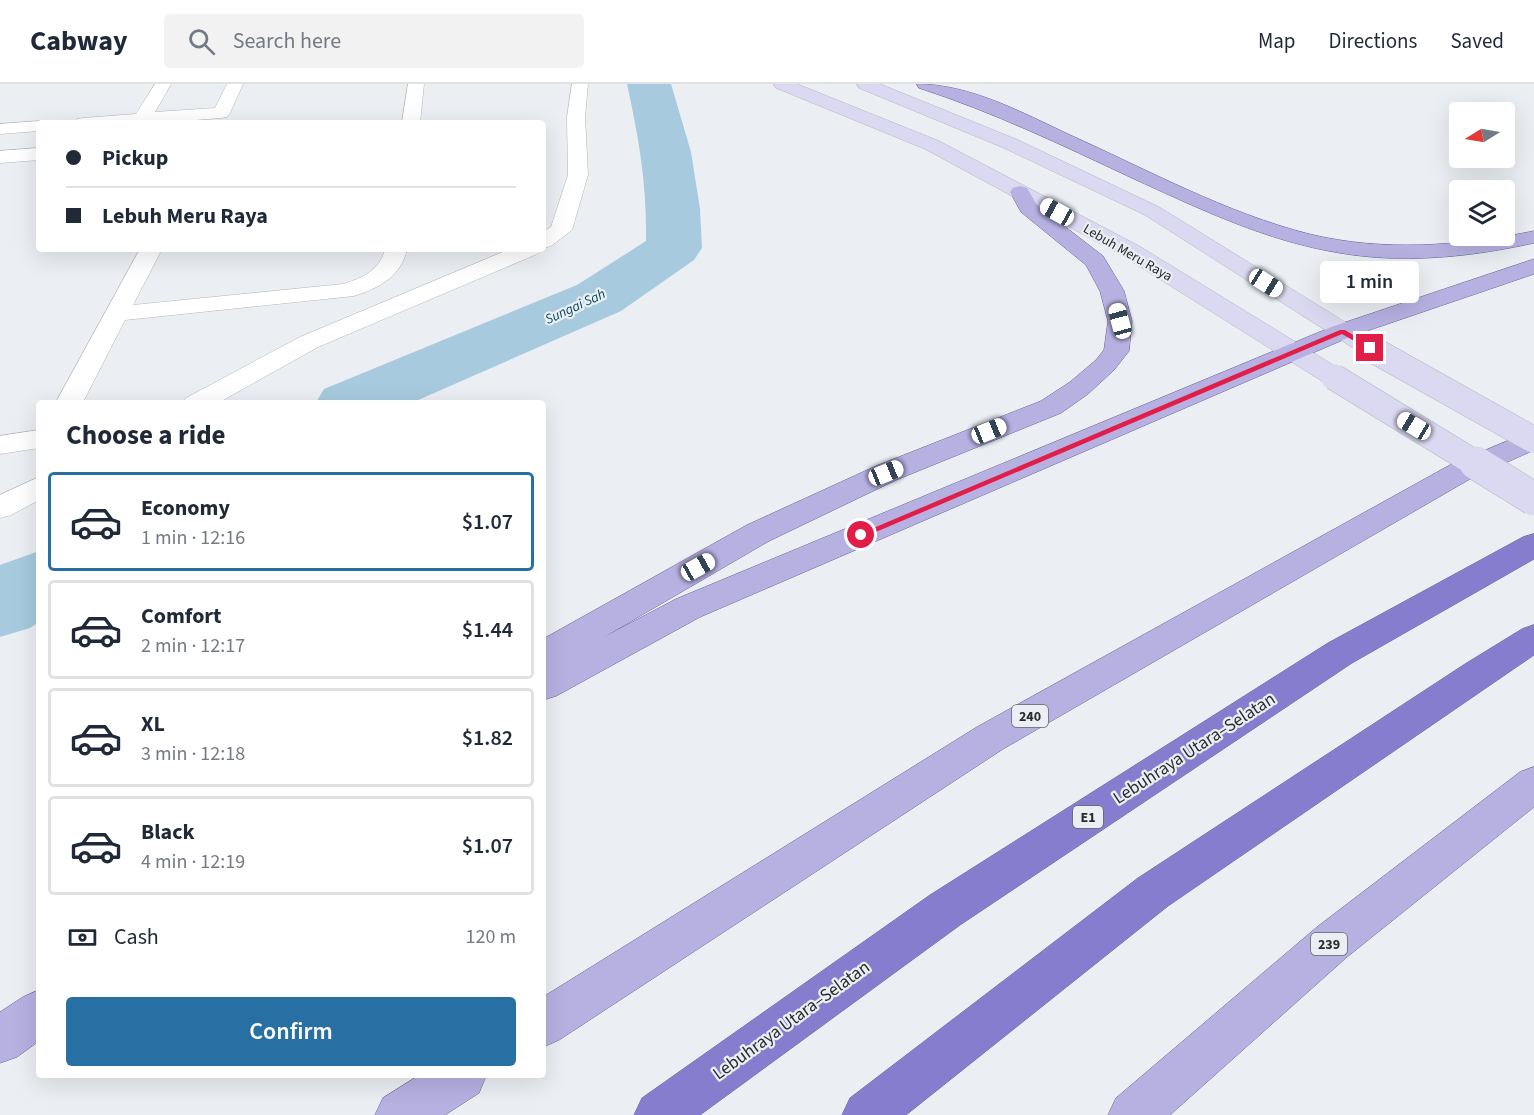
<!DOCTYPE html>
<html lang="en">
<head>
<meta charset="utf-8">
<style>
	:root { --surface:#fff; --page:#f2f2f3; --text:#1f2937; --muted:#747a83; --line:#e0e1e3; --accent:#286fa4 }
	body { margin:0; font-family:"Source Sans 3",sans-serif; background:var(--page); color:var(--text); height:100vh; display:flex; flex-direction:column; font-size:22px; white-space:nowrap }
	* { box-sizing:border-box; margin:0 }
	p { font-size:20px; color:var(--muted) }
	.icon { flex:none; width:33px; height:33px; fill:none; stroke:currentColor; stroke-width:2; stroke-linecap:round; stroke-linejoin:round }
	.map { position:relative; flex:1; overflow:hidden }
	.side { position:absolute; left:36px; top:316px; width:510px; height:678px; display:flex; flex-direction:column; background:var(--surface); border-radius:6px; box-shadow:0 6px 24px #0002 }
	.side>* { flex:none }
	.hud { position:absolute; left:36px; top:36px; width:510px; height:132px; border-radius:6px; box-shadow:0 6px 24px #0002; display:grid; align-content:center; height:132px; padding:0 30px; background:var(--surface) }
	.needle { width:39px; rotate:259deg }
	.controls { position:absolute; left:1449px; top:18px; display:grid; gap:12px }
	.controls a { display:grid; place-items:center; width:66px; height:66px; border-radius:6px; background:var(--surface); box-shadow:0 6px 24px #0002; font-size:30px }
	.end { position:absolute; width:27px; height:27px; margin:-14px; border:8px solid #e11d48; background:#fff; box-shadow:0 0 0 3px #fff }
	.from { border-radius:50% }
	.bubble { position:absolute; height:42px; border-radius:6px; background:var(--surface); box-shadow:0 6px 24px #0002; font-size:20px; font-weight:600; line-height:42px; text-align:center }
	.car { position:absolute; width:18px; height:36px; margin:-18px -9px; border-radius:8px; box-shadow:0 0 4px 2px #0007; background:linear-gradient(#fff 24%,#345 0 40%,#fff 0 76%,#345 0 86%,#fff 0) }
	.hud b { display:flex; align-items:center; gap:21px; height:57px; font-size:22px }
	.hud b+b { border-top:2px solid var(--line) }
	.hud i { width:15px; height:15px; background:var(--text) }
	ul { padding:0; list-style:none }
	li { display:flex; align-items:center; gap:18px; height:99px; margin:0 12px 9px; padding:0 18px; border:3px solid var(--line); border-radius:6px }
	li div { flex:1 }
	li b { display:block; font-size:22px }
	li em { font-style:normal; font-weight:600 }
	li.selected { border-color:var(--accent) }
	li>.icon { width:54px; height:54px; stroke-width:1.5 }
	h2 { padding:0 30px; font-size:27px; line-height:72px }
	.pay { display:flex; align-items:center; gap:15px; height:66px; padding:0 30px; font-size:22px }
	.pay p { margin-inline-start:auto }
	.button { display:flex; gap:12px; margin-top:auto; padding:12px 30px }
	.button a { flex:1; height:69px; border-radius:6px; background:var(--accent); color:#fff; font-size:24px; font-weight:600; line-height:69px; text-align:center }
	header { display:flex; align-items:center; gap:36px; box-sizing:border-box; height:84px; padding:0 30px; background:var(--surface); border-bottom:2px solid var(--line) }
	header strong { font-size:28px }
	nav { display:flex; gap:33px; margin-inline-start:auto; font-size:21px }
	.search { width:420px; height:54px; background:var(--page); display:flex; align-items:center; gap:15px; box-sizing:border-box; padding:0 21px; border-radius:6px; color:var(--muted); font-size:22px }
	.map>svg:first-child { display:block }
</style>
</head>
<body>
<header>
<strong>Cabway</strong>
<div class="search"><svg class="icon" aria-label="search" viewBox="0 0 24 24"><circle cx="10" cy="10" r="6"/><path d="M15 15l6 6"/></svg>Search here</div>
<nav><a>Map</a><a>Directions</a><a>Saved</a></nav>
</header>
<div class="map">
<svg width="1534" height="1031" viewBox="0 0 1534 1031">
	<rect width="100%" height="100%" fill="#ebeff4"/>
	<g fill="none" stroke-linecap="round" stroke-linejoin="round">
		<!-- river -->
		<path fill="#a7cade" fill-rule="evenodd" d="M627 0H671L691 68 700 125 702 164 694 176 621 227 409 320H315L324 305 577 201 646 157C647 101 639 55 627 0Z
			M39 467V538L30 544 0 553V481Z"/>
		<defs>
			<path id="street" d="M155 0H171L155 28 215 24 227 0H243L230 29 227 33 221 34 157 39H74L77 35 83 34 136 30Z
				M408 0H424L420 39H402Z
				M572 0H588L585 33 588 91 572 146 551 162 543 164V148L551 143 568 91 567 33Z
				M39 37 46 39H39V47L0 50V40Z
				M39 64V76L0 79V67Z
				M140 165H162L133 221 343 200C363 194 380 186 385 165H407C401 193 379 204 354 212L125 236 82 320H55Z
				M510 165H540L537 170 318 263 216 320H182L186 314 300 253Z
				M39 346V364L0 370V352Z
				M39 393V416L11 431 0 434V411Z"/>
			<path id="secondary" d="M774 0H797L939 57 1139 162 1343 287 1347 293 1343 299 1334 301 1325 299 1123 172 925 65 776 4Z
				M857 0H880L1018 56 1159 123 1379 259 1383 264 1379 269 1370 272 1361 269 1145 131 1004 64 859 4Z"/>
			<path id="primary" d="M917 0C970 0 1023 29 1070 51 1148 86 1226 129 1309 150 1383 168 1460 162 1534 147V159C1470 173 1405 180 1340 169 1266 157 1200 125 1132 94 1062 61 993 28 919 4Z
				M1020 102 1027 104 1037 121 1103 172 1124 207 1132 237 1129 267 1114 286 1088 310 1061 329 896 396 769 457 604 553 676 515 1334 242 1534 175V190L1352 252 700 533 556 612 543 616V555L747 441 876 382 1041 317 1070 298 1096 276 1104 266 1108 237 1100 207 1086 181 1021 128 1010 108 1013 104Z
				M1534 346V366L1470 395 1003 665 559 956 543 963V913L977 643 1450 381Z
				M1534 683V723L1347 873 1170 1031H1108L1116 1014 1317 843 1520 688Z
				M39 906V957L17 973 0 979V928L23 913Z
				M418 992H486L479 1009 445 1031H375L383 1014Z"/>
			<path id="highway" d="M1534 450V475L1352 579 960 841 700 1031H634L642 1014 930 811 1328 559 1523 453Z
				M1534 541V571L1168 822 906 1031H842L850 1014 1138 794 1465 580 1522 545Z"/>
		</defs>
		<!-- street casing -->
		<use href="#street" stroke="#b2b7bb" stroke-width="1"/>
		<!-- secondary casing -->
		<use href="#secondary" stroke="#b2b7bb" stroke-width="1"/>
		<!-- primary casing -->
		<use href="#primary" stroke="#666096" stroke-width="1"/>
		<!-- highway casing -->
		<use href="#highway" stroke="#666096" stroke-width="1"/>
		<!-- street -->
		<use href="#street" fill="#fff" fill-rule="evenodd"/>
		<!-- secondary -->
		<use href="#secondary" fill="#dbd8f1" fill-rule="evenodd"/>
		<!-- primary -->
		<use href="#primary" fill="#b7b1e2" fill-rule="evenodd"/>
		<!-- highway -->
		<use href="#highway" fill="#877dcf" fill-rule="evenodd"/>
		<defs>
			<path id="secondary-bridge-far1" d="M1370 264 1534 356
				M1334 293 1478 381"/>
			<path id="secondary-bridge" d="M1476 379 1534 415"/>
		</defs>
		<!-- secondary-bridge-far1 casing -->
		<use href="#secondary-bridge-far1" stroke="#b2b7bb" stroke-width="27" stroke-linecap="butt"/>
		<!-- secondary-bridge casing -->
		<use href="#secondary-bridge" stroke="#b2b7bb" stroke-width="34" stroke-linecap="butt"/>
		<!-- secondary-bridge-far1 -->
		<use href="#secondary-bridge-far1" stroke="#dbd8f1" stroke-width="26"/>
		<!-- secondary-bridge -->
		<use href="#secondary-bridge" stroke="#dbd8f1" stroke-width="33"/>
	</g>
	<!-- route -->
	<path fill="#e11d48" d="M1340 246H1345L1374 264 1368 265 1342 250 864 453 857 451Z"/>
	<g text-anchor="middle" stroke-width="4.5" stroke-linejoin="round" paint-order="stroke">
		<!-- far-street labels -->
		<g font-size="14" fill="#2a2b2d" stroke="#ebeff4">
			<text transform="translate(1128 168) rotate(30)" y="5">Lebuh Meru Raya</text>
		</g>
		<!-- far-water labels -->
		<g font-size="14" font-style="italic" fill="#004762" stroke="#ebeff4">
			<text transform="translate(575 222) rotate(-25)" y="5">Sungai Sah</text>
		</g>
		<!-- shield labels -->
		<g fill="#ebeff4" stroke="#646669" stroke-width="1.5">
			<rect x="1012" y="621" width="36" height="22" rx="4.5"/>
			<rect x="1073" y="722" width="30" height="22" rx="4.5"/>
			<rect x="1311" y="849" width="36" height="22" rx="4.5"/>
		</g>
		<g font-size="14" font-weight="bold" fill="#2a2b2d">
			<text x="1030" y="637">240</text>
			<text x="1088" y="738">E1</text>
			<text x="1329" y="865">239</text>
		</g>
		<!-- near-street labels -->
		<g font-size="18" fill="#2a2b2d" stroke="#ebeff4">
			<text transform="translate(1194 664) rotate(-33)" y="6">Lebuhraya Utara–Selatan</text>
			<text transform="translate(791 936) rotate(-36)" y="6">Lebuhraya Utara–Selatan</text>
		</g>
	</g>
</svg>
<div class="controls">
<a><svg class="needle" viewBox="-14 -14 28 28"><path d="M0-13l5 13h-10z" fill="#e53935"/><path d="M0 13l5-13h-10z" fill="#747a83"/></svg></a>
<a><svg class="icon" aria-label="layers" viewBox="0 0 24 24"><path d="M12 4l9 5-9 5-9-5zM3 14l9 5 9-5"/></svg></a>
</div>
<i class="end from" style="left:861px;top:451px"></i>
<i class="end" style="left:1370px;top:264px"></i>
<div class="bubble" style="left:1320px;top:177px;width:99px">1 min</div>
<i class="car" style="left:1057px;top:128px;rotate:299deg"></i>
<i class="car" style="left:1266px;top:199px;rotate:122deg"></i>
<i class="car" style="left:1120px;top:237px;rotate:345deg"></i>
<i class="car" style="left:1414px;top:342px;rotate:301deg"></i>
<i class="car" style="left:989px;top:347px;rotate:68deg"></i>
<i class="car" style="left:886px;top:389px;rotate:68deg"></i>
<i class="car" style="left:698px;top:483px;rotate:61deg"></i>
<div class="hud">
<b><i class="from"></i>Pickup</b>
<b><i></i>Lebuh Meru Raya</b>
</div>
<section class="side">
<h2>Choose a ride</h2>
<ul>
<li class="selected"><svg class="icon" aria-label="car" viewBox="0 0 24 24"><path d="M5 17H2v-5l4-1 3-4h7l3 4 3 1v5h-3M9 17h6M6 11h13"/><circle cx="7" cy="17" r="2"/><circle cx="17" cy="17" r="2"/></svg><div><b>Economy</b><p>1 min · 12:16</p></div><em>$1.07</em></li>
<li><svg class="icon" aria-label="car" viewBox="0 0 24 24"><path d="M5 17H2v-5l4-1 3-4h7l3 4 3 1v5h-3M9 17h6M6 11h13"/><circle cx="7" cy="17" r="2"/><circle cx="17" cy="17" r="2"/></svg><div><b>Comfort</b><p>2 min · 12:17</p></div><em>$1.44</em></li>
<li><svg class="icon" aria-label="car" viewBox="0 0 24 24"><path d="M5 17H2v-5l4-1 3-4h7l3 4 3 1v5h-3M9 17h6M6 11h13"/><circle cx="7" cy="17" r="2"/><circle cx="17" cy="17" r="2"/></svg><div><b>XL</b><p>3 min · 12:18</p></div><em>$1.82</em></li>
<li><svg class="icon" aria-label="car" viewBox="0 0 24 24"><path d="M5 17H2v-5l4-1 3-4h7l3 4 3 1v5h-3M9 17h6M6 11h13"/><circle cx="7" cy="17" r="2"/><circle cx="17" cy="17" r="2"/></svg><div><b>Black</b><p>4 min · 12:19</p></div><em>$1.07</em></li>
</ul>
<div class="pay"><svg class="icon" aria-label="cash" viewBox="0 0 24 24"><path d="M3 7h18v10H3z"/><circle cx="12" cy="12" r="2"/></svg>Cash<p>120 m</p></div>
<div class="button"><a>Confirm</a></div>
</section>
</div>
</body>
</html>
